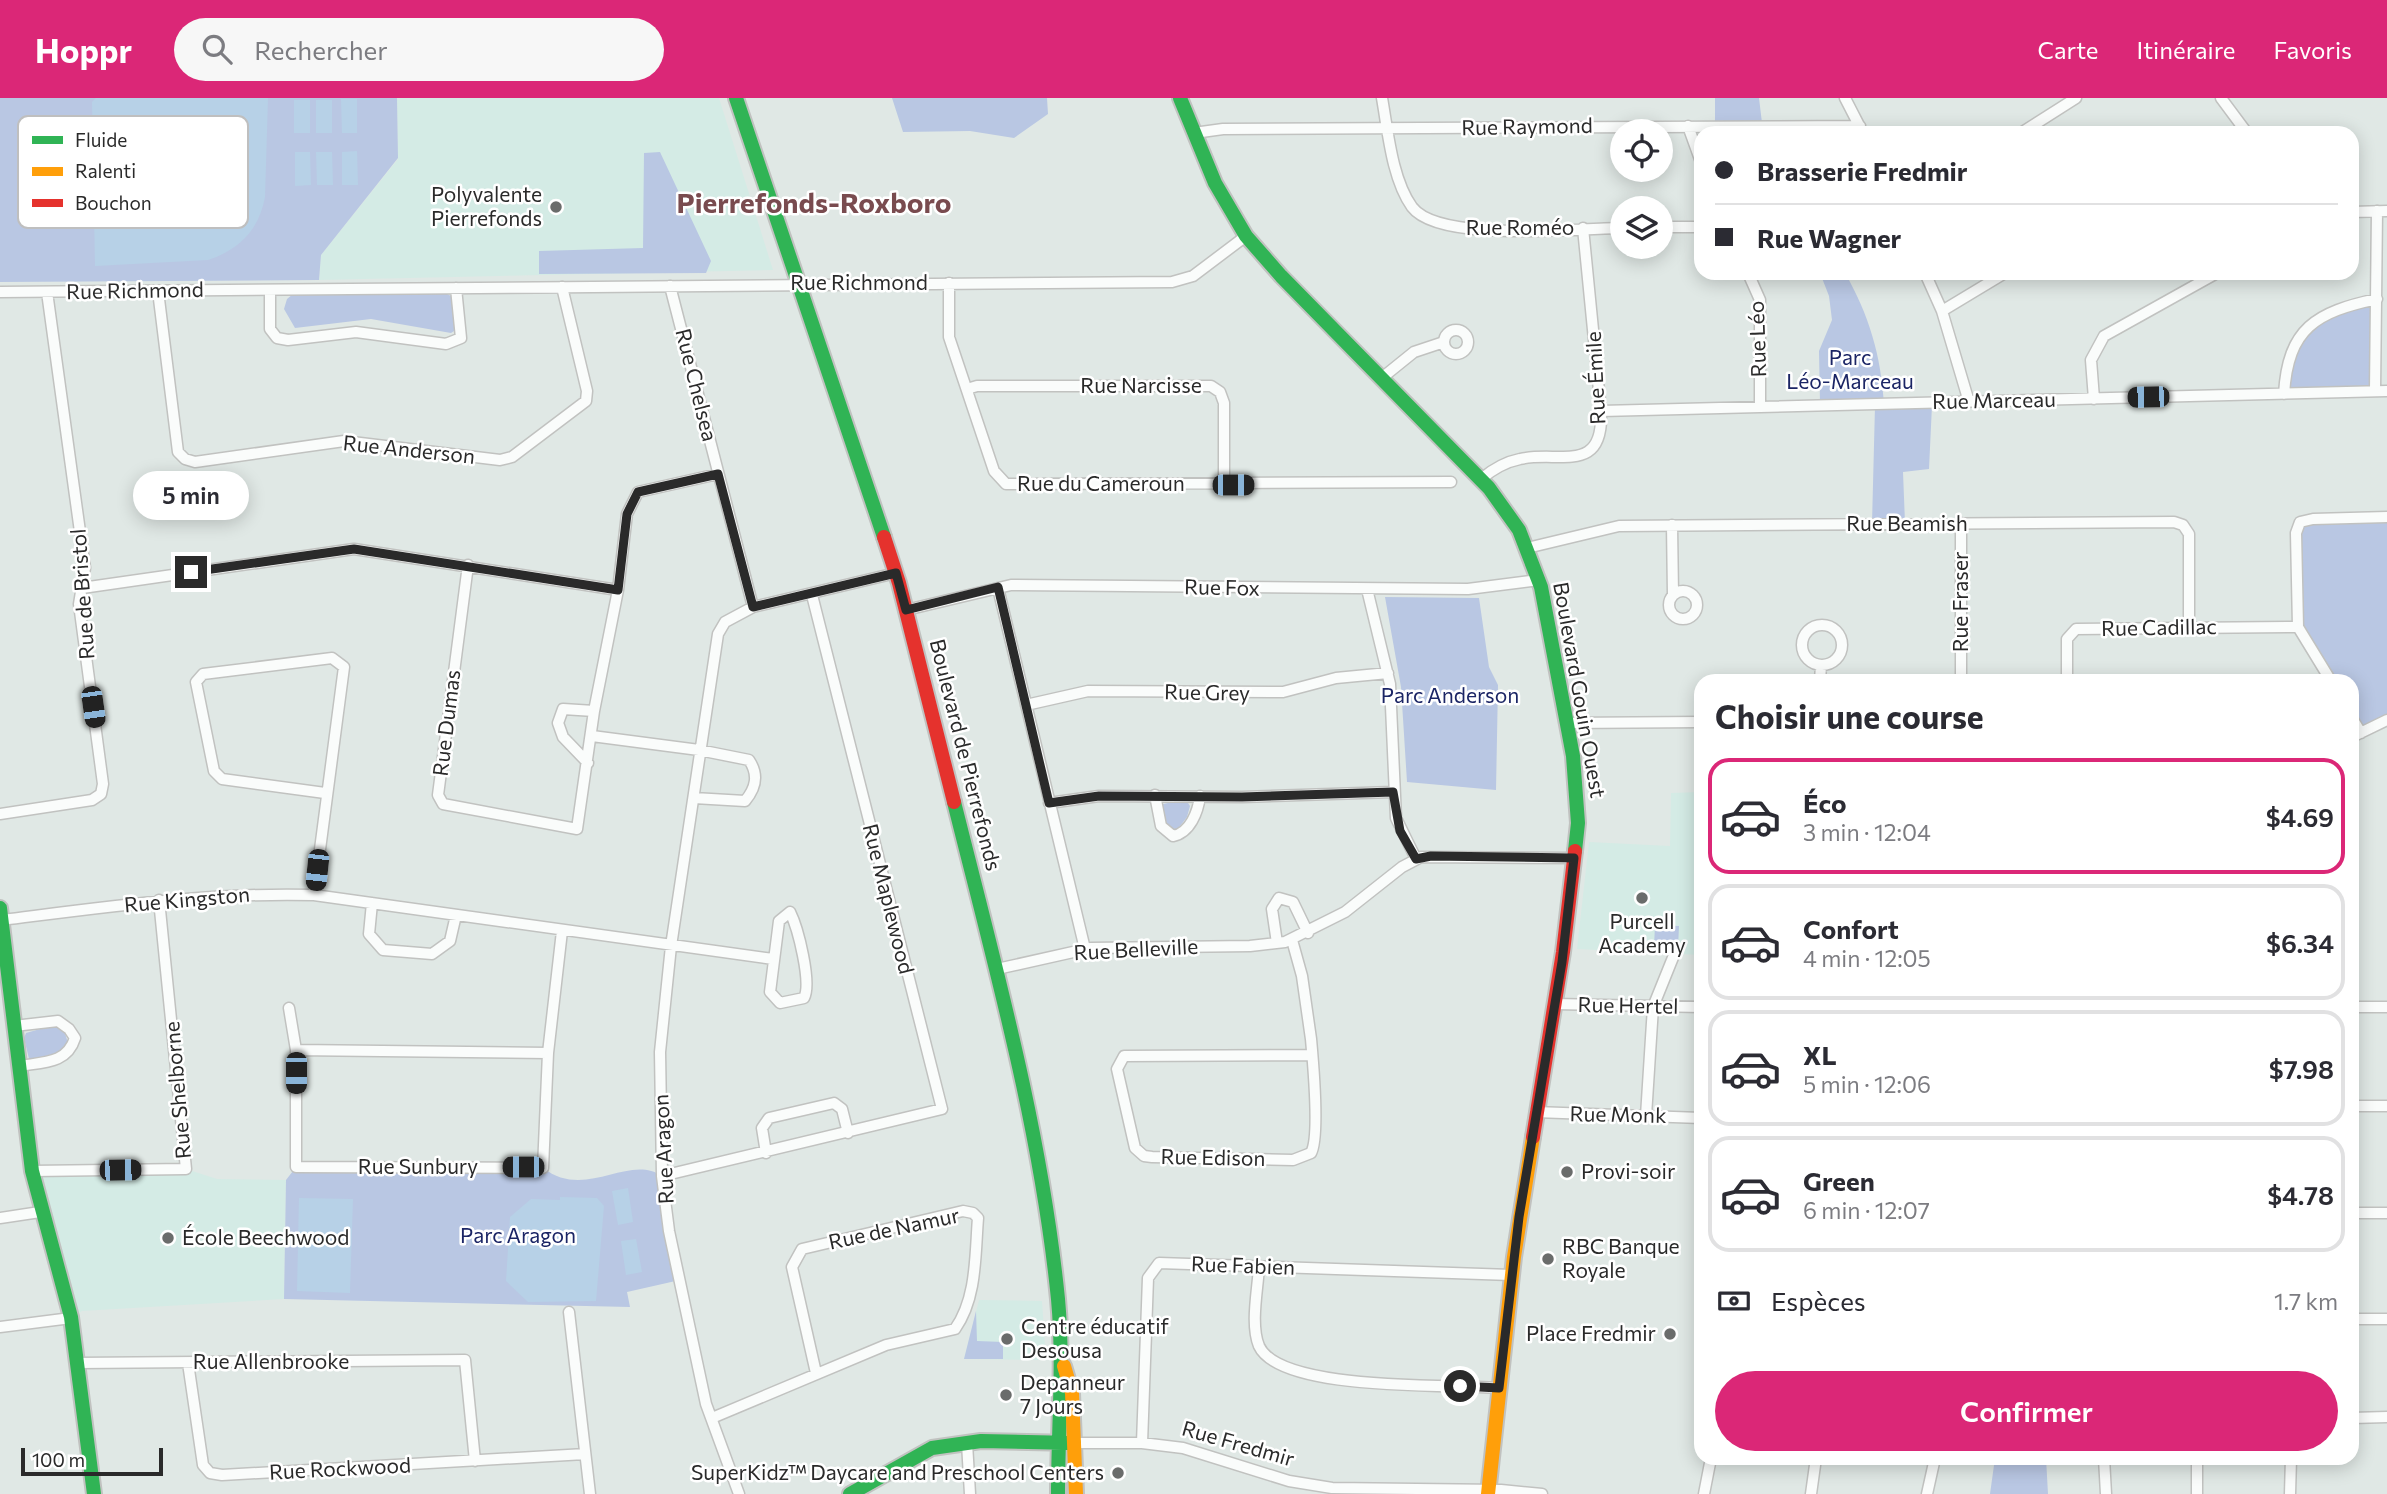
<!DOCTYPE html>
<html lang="fr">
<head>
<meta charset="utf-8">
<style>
	:root { --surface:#fff; --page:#f7f7f7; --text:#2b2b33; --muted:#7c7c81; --line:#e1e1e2; --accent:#db2777 }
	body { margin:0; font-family:Commissioner,sans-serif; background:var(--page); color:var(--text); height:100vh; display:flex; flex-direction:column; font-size:26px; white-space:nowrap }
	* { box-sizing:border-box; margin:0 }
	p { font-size:23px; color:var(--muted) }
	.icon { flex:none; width:38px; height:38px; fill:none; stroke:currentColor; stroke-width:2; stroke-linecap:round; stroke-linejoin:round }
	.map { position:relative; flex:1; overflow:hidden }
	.panel { position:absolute; left:1694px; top:576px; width:665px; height:791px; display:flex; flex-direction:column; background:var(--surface); border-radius:21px; box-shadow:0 4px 18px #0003 }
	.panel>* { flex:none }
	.guide { position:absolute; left:1694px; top:28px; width:665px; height:154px; border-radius:21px; box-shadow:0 4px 18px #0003; display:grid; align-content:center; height:154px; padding:0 21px; background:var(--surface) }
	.fabs { position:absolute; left:1610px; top:21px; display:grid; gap:14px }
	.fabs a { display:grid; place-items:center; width:63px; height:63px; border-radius:50%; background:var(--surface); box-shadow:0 4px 18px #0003; font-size:35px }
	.scale { position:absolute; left:21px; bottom:18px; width:142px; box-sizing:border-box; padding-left:7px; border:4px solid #2a2a2a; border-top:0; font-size:19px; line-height:24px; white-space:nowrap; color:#2a2a2a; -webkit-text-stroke:5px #fff; paint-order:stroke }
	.end { position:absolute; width:32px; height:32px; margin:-16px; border:9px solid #2a2a2a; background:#fff; box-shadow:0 0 0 4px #fff }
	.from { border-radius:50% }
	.bubble { position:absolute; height:49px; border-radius:24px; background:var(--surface); box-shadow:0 4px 18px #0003; font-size:23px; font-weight:600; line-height:49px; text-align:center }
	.car { position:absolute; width:21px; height:42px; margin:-21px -10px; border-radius:9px; box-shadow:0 0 5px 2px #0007; background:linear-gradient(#222 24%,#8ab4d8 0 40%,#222 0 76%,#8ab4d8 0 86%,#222 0) }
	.guide b { display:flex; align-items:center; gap:24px; height:66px; font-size:26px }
	.guide b+b { border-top:2px solid var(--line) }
	.guide i { width:18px; height:18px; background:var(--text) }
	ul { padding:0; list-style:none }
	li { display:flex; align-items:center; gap:21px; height:116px; margin:0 14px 10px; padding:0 7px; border:4px solid var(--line); border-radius:21px }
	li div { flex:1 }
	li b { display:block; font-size:26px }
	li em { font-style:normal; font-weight:600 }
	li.selected { border-color:var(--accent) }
	li>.icon { width:63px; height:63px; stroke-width:1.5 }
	h2 { padding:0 21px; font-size:32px; line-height:84px }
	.pay { display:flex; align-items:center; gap:18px; height:77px; padding:0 21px; font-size:26px }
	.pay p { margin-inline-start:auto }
	.primary-button { display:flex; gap:14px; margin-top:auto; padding:14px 21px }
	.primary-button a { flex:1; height:80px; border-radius:42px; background:var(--accent); color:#fff; font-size:28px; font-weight:600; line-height:80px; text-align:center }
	header { display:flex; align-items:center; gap:42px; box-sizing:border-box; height:98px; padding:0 35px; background:var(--accent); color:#fff }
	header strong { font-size:33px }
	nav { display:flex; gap:38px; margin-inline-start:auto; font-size:24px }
	.search { width:490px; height:63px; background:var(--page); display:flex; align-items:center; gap:18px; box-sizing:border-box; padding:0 24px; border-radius:38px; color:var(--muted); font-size:26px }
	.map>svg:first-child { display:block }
</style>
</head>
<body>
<header>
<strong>Hoppr</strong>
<div class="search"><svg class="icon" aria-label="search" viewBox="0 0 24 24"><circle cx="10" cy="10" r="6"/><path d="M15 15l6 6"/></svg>Rechercher</div>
<nav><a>Carte</a><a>Itinéraire</a><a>Favoris</a></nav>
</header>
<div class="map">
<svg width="2387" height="1396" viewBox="0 0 2387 1396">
	<rect width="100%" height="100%" fill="#e0e8e5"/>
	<!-- education -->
	<path fill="#d4ebe5" d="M397 0H719L773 172 319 182 321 157 398 61Z
		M1701 694V857L1577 851 1589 744 1670 748 1671 695Z
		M186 1071 217 1081 286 1082 284 1201 82 1213 71 1220 32 1073Z
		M979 1202 1042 1203 1046 1262 964 1261Z"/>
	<!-- green -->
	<path fill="#b9c7e3" d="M0 0H397L398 60 321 157 319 182 0 184Z
		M892 0H1047L1048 16 1014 40 970 33 903 34Z
		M1715 0H1759L1762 25 1715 26Z
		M660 54 711 163 706 175 539 176V153L643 150 644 55Z
		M1820 175H1845C1869 217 1881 257 1884 306L1820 305 1819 253 1832 222 1829 198Z
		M293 196H447L453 199 457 231 451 235 371 221 295 230 284 211 287 201Z
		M2377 205 2375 293 2284 296 2286 266 2320 219Z
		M1932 307 1929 371 1903 374 1905 425 1872 426 1875 308Z
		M2387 419V622L2361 635 2352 620V583H2330L2298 529 2300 424Z
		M1385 499 1479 500 1489 569 1498 587 1496 692 1407 684 1401 589Z
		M1168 705H1188L1190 708 1187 719 1177 732 1169 729 1162 716 1163 706Z
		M1655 827 1679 828 1678 850 1654 849Z
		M54 927 64 932 68 945 59 957 29 961 24 940 26 935Z
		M296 1069 543 1070C586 1103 628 1055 662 1078L680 1182 627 1194 630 1209 284 1201 286 1082Z
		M976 1213 977 1243 1003 1244V1261H964Z
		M1995 1360H2046L2048 1396H1990Z"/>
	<!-- pitch -->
	<path fill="#b7d1e7" d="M96 0H268L265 99C259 132 239 152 208 162L95 168 92 4Z
		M341 1H357V35H342Z
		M294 2H310V35H294Z
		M316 2H332V35H316Z
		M357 53 358 87H342V54Z
		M295 54H310L311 87 295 88Z
		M316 54H332L333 87H317Z
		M628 1090 633 1124 618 1127 612 1093Z
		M560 1099 597 1100 604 1108 596 1203 528 1204 506 1183 510 1119 531 1101 560 1102Z
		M299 1100 353 1101 350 1195 297 1193Z
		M636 1141 642 1174 626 1177 621 1143Z"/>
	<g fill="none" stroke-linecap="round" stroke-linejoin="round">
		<defs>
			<path id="street" d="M1382 0C1388 34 1392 81 1412 109 1439 145 1577 130 1622 130
				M1845 0 1863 35
				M2221 0 2247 35
				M1688 28 1701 64
				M1194 35 1223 31 1860 28
				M2021 35 2076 0
				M2352 114 2387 113
				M1661 129H1701
				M1748 175 1760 202V309
				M1925 175 1942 213 1969 304
				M949 185V239L994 373 1006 386 1451 384
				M670 188 753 509
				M270 192V231L277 240 288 242 356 234 446 246 461 240 456 190
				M158 193 178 354 185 361 195 364 344 343 500 362 512 359 586 303 587 293 562 189
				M0 194 1172 184 1193 178 1246 138
				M1942 213 2005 175
				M1444 244a12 12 0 1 1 24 0a12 12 0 1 1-24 0Z
				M1383 279 1414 254 1444 244
				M967 291 977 288H1211L1220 294 1224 305V387
				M2375 293 2377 113
				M2284 296C2288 230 2316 214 2377 201
				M2094 301 2091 262 2104 238 2217 175
				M1601 313 2387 293
				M1481 381C1493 371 1505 364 1520 361 1558 352 1604 378 1601 313L1583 130
				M1961 425V583
				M1672 427 1673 497
				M1527 450 1619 428 2174 424 2183 427 2189 436V530
				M468 467 438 697 443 706 577 731 594 613 618 492 627 416 638 394 718 376
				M82 490 354 451 618 492
				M998 490 1085 851
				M1367 491 1390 586 1396 720 1416 761
				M1669 507a14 14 0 1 1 28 0a14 14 0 1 1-28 0Z
				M906 512 1011 487 1468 491 1539 482
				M1802 547a20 20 0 1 1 40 0a20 20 0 1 1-40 0Z
				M1820 583 1821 567
				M2067 583V541L2076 531 2298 529
				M2331 583 2298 529 2296 435 2300 424 2313 421 2387 419
				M1026 607 1088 593 1283 594 1336 580 1388 575
				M2352 620 2361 635
				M1567 625 1701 624
				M592 638 699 652 749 662C759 677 756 690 745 703L694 700
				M2352 639 2387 622
				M588 665 563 639 558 625 563 611 594 613
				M1155 697 1161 728 1173 738C1190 735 1198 714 1200 698
				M1049 705 1099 698 1242 699 1393 694
				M0 716 92 702 101 696 103 686 79 506 85 470 47 194
				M314 797 344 569 332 560 203 576 196 584 214 673 222 681 325 695
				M372 805 369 836 383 852 432 856 450 843 456 817
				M790 814C798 830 812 885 804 900L780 905 770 894 779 823Z
				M2 822C106 809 209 794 314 797L773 861
				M1292 842 1302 878 1311 941C1313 963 1320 1039 1311 1055L1293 1062 1152 1059 1144 1058 1135 1050 1117 971 1124 958 1312 957
				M1277 845 1272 811 1279 800 1293 804 1308 835
				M997 871 1091 850 1250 848 1285 844 1345 814 1402 769 1421 759 1574 760
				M1555 906 1701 909
				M2352 909H2387
				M289 910 296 952V1069L543 1070 548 955 562 833
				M14 928 58 923 69 931 75 940C67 966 43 964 19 968
				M296 952 548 955
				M2352 1008H2387
				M1535 1014 1701 1020
				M1646 1018 1653 909 1674 857
				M766 1055 762 1030 769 1020 834 1005 842 1011 848 1035
				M32 1073 186 1071 159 802
				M662 1078 942 1011 812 497
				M2352 1115H2387
				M0 1120 40 1114
				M1259 1168C1258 1191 1250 1226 1259 1248 1280 1294 1451 1286 1499 1290
				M569 1214 590 1396
				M2352 1221H2387
				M0 1229 71 1220
				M77 1265 465 1262 475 1363
				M188 1265 203 1367 210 1375 222 1377 585 1356
				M712 1320 886 1247 955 1231C977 1200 975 1157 978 1120L973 1115 963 1113 802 1151 792 1169 816 1275
				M2352 1320 2387 1319
				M967 1345 970 1396
				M1074 1345H1142L1183 1350 1289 1383 1332 1390 1501 1392 1542 1396
				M1142 1345 1148 1180 1159 1165 1511 1177
				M2104 1360 2106 1396
				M739 1396 706 1306 669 1133 662 1078 660 954 671 848 718 536 725 524 753 509 896 475
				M1704 1396 1711 1360
				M1811 1396 1816 1360
				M1927 1396 1935 1360
				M2197 1396V1360
				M2290 1396 2291 1360"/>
			<path id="fast" d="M736 0 884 439
				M1180 0 1215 85 1246 138 1281 178 1489 390 1519 432 1541 489 1573 658 1578 725 1575 753
				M954 704C995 868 1041 1032 1058 1201 1064 1265 1058 1331 1058 1396
				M0 810 32 1073 71 1219 94 1396
				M850 1396 932 1350 981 1343 1074 1345"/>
			<path id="slow" d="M1064 1268 1072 1295 1076 1396
				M1488 1396 1514 1159 1533 1039"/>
			<path id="jam" d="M884 439 899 485 954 704
				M1533 1039 1563 854 1575 753"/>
		</defs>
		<!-- street casing -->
		<use href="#street" stroke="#c1c2c0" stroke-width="13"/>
		<!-- fast casing -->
		<use href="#fast" stroke="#c1c2c0" stroke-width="18"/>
		<!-- slow casing -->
		<use href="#slow" stroke="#c1c2c0" stroke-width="18"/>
		<!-- jam casing -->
		<use href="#jam" stroke="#c1c2c0" stroke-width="18"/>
		<!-- street -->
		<use href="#street" stroke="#fafcfb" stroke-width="10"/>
		<!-- fast -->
		<use href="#fast" stroke="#30b455" stroke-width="14"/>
		<!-- slow -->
		<use href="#slow" stroke="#ff9f0a" stroke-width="14"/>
		<!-- jam -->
		<use href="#jam" stroke="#e5322d" stroke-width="14"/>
	</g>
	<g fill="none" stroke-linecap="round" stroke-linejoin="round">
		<!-- route -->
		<path stroke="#2a2a2a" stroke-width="9" d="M191 474 354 451 618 492 627 416 638 394 718 376 753 509 896 475 906 512 998 489 1049 705 1099 698 1242 699 1393 694 1400 733 1416 761 1431 758 1574 760 1562 864 1519 1119 1499 1290 1460 1288"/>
	</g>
	<!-- markers -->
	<g fill="#6a6c6b" stroke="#fff" stroke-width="2.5">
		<circle cx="556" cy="109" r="7"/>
		<circle cx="1642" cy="800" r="7"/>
		<circle cx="1567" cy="1074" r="7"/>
		<circle cx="168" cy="1140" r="7"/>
		<circle cx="1548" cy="1161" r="7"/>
		<circle cx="1670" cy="1236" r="7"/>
		<circle cx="1007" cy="1241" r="7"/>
		<circle cx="1006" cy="1297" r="7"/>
		<circle cx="1118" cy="1375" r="7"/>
	</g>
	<g text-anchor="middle" stroke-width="5" stroke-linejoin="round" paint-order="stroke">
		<!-- street labels -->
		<g font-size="21" fill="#2a2a2a" stroke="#fff">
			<text transform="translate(1527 29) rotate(-1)" y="7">Rue Raymond</text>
			<text x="1520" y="137">Rue Roméo</text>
			<text x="859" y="192">Rue Richmond</text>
			<text transform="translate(135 193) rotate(-1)" y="7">Rue Richmond</text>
			<text transform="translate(1758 241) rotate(-92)" y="7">Rue Léo</text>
			<text transform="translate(1596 280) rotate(-93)" y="7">Rue Émile</text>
			<text transform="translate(696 287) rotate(76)" y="7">Rue Chelsea</text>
			<text x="1141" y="295">Rue Narcisse</text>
			<text transform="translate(1994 303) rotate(-1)" y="7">Rue Marceau</text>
			<text transform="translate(409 352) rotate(6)" y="7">Rue Anderson</text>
			<text x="1101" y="393">Rue du Cameroun</text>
			<text x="1907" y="433">Rue Beamish</text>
			<text transform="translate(1222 490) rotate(1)" y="7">Rue Fox</text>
			<text transform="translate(83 496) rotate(-94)" y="7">Rue de Bristol</text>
			<text transform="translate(1961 504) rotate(-90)" y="7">Rue Fraser</text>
			<text transform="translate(2159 530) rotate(-1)" y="7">Rue Cadillac</text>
			<text transform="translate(1579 592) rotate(80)" y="7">Boulevard Gouin Ouest</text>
			<text transform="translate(1207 595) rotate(1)" y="7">Rue Grey</text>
			<text transform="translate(447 625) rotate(-83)" y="7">Rue Dumas</text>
			<text transform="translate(965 657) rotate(76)" y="7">Boulevard de Pierrefonds</text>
			<text transform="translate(888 801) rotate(76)" y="7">Rue Maplewood</text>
			<text transform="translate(187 802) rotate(-5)" y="7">Rue Kingston</text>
			<text transform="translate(1136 852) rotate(-3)" y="7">Rue Belleville</text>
			<text transform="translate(1628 908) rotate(1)" y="7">Rue Hertel</text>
			<text transform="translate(178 992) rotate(-95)" y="7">Rue Shelborne</text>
			<text transform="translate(1618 1017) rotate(1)" y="7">Rue Monk</text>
			<text transform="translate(664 1051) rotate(-93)" y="7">Rue Aragon</text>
			<text transform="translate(1213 1060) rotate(1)" y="7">Rue Edison</text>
			<text x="418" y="1076">Rue Sunbury</text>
			<text transform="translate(894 1131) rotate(-12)" y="7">Rue de Namur</text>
			<text transform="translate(1243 1168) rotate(2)" y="7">Rue Fabien</text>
			<text x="271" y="1271">Rue Allenbrooke</text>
			<text transform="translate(1238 1346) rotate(16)" y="7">Rue Fredmir</text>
			<text transform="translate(340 1371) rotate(-3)" y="7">Rue Rockwood</text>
		</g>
		<!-- poi labels -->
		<g font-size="21" fill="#2a2a2a" stroke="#fff" text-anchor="start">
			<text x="542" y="104" text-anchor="end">Polyvalente<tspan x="542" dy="24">Pierrefonds</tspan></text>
			<text x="1642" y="831" text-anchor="middle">Purcell<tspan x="1642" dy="24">Academy</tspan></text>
			<text x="1581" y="1081">Provi-soir</text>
			<text x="182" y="1147">École Beechwood</text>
			<text x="1562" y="1156">RBC Banque<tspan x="1562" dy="24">Royale</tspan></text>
			<text x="1021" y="1236">Centre éducatif<tspan x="1021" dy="24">Desousa</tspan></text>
			<text x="1656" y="1243" text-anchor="end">Place Fredmir</text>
			<text x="1020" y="1292">Depanneur<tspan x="1020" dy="24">7 Jours</tspan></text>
			<text x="1104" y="1382" text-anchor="end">SuperKidz™ Daycare and Preschool Centers</text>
		</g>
		<!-- park labels -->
		<g font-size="21" fill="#1b2565" stroke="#fff">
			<text x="1850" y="267">Parc<tspan x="1850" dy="24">Léo-Marceau</tspan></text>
			<text x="1450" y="605">Parc Anderson</text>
			<text x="518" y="1145">Parc Aragon</text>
		</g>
		<!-- district labels -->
		<g font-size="28" font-weight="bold" fill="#794b4f" stroke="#fff">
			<text x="814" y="115">Pierrefonds-Roxboro</text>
		</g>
	</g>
	<!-- legend -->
	<rect x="18" y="18" width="230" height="112" rx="10" fill="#fff" stroke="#bfbfbf" stroke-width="2"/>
	<rect x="32" y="38" width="31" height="8" fill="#30b455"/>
	<rect x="32" y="69" width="31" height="9" fill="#ff9f0a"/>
	<rect x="32" y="101" width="31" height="8" fill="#e5322d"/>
	<g font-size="19" fill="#2a2a2a">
		<text x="75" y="49">Fluide</text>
		<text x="75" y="80">Ralenti</text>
		<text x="75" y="112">Bouchon</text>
	</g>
</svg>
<div class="fabs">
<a><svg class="icon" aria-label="locate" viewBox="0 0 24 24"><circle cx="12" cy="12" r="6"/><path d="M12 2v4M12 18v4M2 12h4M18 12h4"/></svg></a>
<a><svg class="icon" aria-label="layers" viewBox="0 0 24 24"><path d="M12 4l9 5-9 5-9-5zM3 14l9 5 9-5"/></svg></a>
</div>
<div class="scale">100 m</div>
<i class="end from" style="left:1460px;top:1288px"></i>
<i class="end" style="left:191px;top:474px"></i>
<div class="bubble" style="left:133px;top:373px;width:116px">5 min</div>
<i class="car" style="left:2148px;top:299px;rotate:269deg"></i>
<i class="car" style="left:1233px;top:387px;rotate:90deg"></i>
<i class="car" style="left:93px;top:609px;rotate:172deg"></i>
<i class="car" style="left:317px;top:772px;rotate:186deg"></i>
<i class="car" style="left:296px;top:975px;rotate:180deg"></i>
<i class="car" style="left:523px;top:1069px;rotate:270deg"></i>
<i class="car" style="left:120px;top:1072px;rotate:89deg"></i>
<div class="guide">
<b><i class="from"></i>Brasserie Fredmir</b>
<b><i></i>Rue Wagner</b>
</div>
<section class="panel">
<h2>Choisir une course</h2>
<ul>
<li class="selected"><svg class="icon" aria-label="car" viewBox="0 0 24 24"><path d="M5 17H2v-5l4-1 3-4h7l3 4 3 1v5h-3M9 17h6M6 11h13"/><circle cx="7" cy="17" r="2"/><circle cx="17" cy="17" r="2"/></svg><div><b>Éco</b><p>3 min · 12:04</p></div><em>$4.69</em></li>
<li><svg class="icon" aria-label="car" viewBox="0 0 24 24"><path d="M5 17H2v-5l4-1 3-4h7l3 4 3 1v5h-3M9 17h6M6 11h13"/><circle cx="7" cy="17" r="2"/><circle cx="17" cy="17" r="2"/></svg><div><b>Confort</b><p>4 min · 12:05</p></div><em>$6.34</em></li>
<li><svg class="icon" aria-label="car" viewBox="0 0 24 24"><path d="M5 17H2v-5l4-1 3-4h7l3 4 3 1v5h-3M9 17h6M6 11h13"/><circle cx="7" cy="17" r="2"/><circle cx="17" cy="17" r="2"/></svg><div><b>XL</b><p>5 min · 12:06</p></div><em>$7.98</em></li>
<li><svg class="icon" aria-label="car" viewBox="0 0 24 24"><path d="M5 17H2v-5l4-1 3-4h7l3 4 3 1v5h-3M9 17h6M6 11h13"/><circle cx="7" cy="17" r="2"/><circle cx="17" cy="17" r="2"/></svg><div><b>Green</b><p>6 min · 12:07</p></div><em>$4.78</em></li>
</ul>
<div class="pay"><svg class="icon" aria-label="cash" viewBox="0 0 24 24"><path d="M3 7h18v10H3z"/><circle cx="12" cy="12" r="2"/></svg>Espèces<p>1.7 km</p></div>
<div class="primary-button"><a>Confirmer</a></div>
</section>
</div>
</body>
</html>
